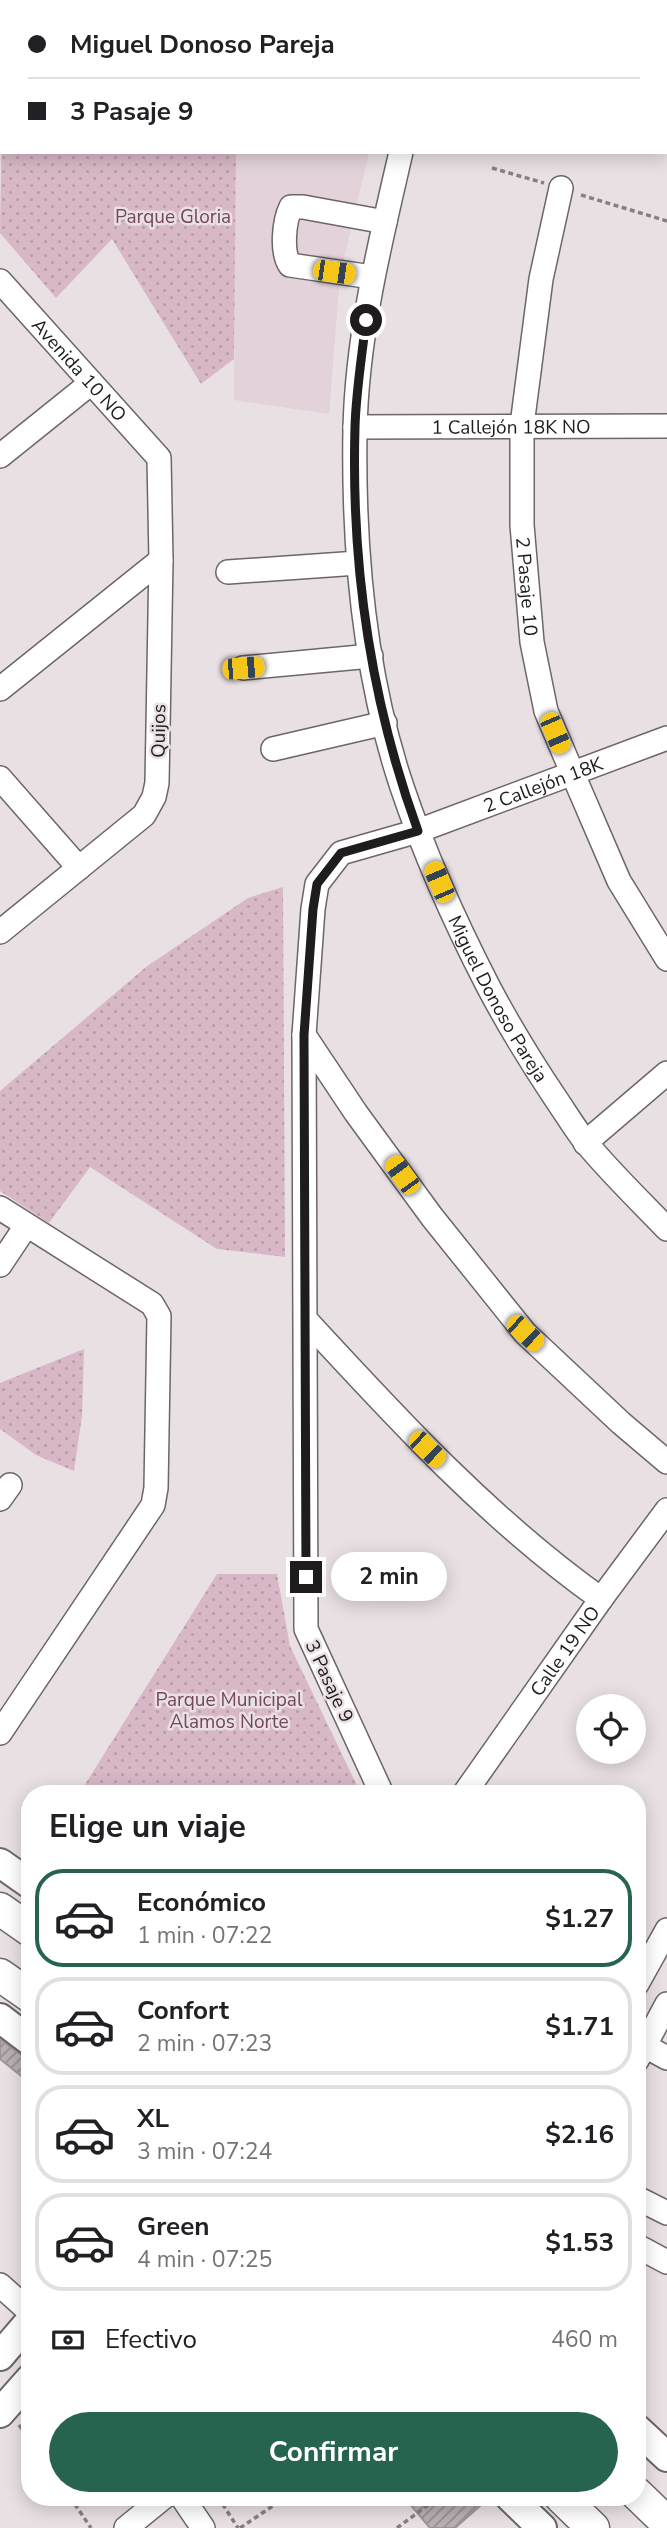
<!DOCTYPE html>
<html lang="es">
<head>
<meta charset="utf-8">
<style>
	:root { --surface:#fff; --page:#f6f6f6; --text:#202124; --muted:#757577; --line:#e0e0e0; --accent:#276450 }
	body { margin:0; font-family:"Nunito Sans",sans-serif; background:var(--page); color:var(--text); height:100vh; display:flex; flex-direction:column; font-size:26px; white-space:nowrap }
	* { box-sizing:border-box; margin:0 }
	p { font-size:23px; color:var(--muted) }
	.icon { flex:none; width:38px; height:38px; fill:none; stroke:currentColor; stroke-width:2; stroke-linecap:round; stroke-linejoin:round }
	.map { position:relative; flex:1; overflow:hidden }
	.details { position:absolute; left:21px; top:1785px; width:625px; height:721px; display:flex; flex-direction:column; background:var(--surface); border-radius:28px; box-shadow:0 4px 18px #0003 }
	.details>* { flex:none }
	.hud { position:absolute; left:0px; top:0px; width:668px; height:154px; box-shadow:0 4px 18px #0003; display:grid; align-content:center; height:154px; padding:0 28px; background:var(--surface) }
	.buttons { position:absolute; left:576px; top:1694px; display:grid; gap:14px }
	.buttons a { display:grid; place-items:center; width:70px; height:70px; border-radius:50%; background:var(--surface); box-shadow:0 4px 18px #0003; font-size:35px }
	.end { position:absolute; width:32px; height:32px; margin:-16px; border:9px solid #1f1c1d; background:#fff; box-shadow:0 0 0 4px #fff }
	.from { border-radius:50% }
	.bubble { position:absolute; height:49px; border-radius:24px; background:var(--surface); box-shadow:0 4px 18px #0003; font-size:23px; font-weight:700; line-height:49px; text-align:center }
	.car { position:absolute; width:21px; height:42px; margin:-21px -10px; border-radius:9px; box-shadow:0 0 5px 2px #0007; background:linear-gradient(#f5c518 24%,#345 0 40%,#f5c518 0 76%,#345 0 86%,#f5c518 0) }
	.hud b { display:flex; align-items:center; gap:24px; height:66px; font-size:26px }
	.hud b+b { border-top:2px solid var(--line) }
	.hud i { width:18px; height:18px; background:var(--text) }
	ul { padding:0; list-style:none }
	li { display:flex; align-items:center; gap:21px; height:98px; margin:0 14px 10px; padding:0 14px; border:4px solid var(--line); border-radius:28px }
	li div { flex:1 }
	li b { display:block; font-size:26px }
	li em { font-style:normal; font-weight:700 }
	li.selected { border-color:var(--accent) }
	li>.icon { width:63px; height:63px; stroke-width:1.5 }
	h2 { padding:0 28px; font-size:32px; line-height:84px }
	.pay { display:flex; align-items:center; gap:18px; height:77px; padding:0 28px; font-size:26px }
	.pay p { margin-inline-start:auto }
	.cta { display:flex; gap:14px; margin-top:auto; padding:14px 28px }
	.cta a { flex:1; height:80px; border-radius:42px; background:var(--accent); color:#fff; font-size:28px; font-weight:700; line-height:80px; text-align:center }
	.map>svg:first-child { display:block }
</style>
</head>
<body>
<div class="map">
<svg width="667" height="2528" viewBox="0 0 667 2528">
	<defs>
		<pattern id="park-dots" width="8" height="8" patternUnits="userSpaceOnUse" patternTransform="scale(1.75)"><rect width="8" height="8" fill="#d8b8c7"/><path d="M2 2h.1M6 6h.1" fill="none" stroke="#b99eaa" stroke-width="1.8" stroke-linecap="round"/></pattern>
		<pattern id="building-hatch" width="6" height="6" patternUnits="userSpaceOnUse" patternTransform="scale(1.75)"><rect width="6" height="6" fill="#b9b0b4"/><path d="M-1 1l2-2M0 6l6-6M5 7l2-2" fill="none" stroke="#968e92"/></pattern>
	</defs>
	<rect width="100%" height="100%" fill="#e9e0e4"/>
	<!-- built -->
	<path fill="#e3d2da" d="M236 152H369L340 276 329 414 234 400Z"/>
	<!-- park -->
	<path fill="url(#park-dots)" d="M2 110V152H236L234 359 201 384 112 239 56 298 0 233Z
		M283 887 285 1257 217 1249 90 1167 49 1223 0 1191V1091L146 967 248 898Z
		M84 1349 82 1416 74 1471 36 1455 0 1429V1383Z
		M217 1574H277L290 1646 361 1794H79Z"/>
	<!-- building -->
	<path fill="url(#building-hatch)" stroke="#9e9599" stroke-width="2" d="M0 2039 20 2054 30 2058V2083L0 2059Z
		M404 2497H472L480 2506 455 2528H430Z"/>
	<g fill="none" stroke-linecap="round" stroke-linejoin="round">
		<defs>
			<g id="minor">
				<path d="M577 0 581 2"/>
				<path d="M167 2 168 0"/>
				<path d="M455 2V0"/>
				<path d="M0 11H2"/>
				<path id="s1" d="M401 152C380 243 357 335 355 429 353 547 364 674 402 787 425 855 455 922 488 986 508 1024 530 1060 554 1096 565 1112 575 1129 587 1144 612 1174 640 1201 667 1229"/>
				<path id="s2" d="M561 188 541 279 522 425V525L532 642 546 711 572 772 619 881 667 959"/>
				<path d="M372 277 290 265C281 252 284 221 291 207H303L385 222"/>
				<path id="s3" d="M0 281 159 458 161 560 157 783 154 797 144 815 0 932"/>
				<path id="s4" d="M355 427 667 426"/>
				<path d="M0 456 91 383"/>
				<path d="M228 572 358 563"/>
				<path d="M243 668 371 656"/>
				<path d="M0 689 161 560"/>
				<path d="M273 749 385 723"/>
				<path d="M0 778 79 868"/>
				<path d="M304 1035 356 1113 432 1217 525 1333 621 1423 667 1462"/>
				<path d="M585 1143 667 1073"/>
				<path d="M0 1208 152 1304 159 1316 156 1488 153 1505 0 1733"/>
				<path d="M0 1265 26 1226"/>
				<path d="M306 1320C398 1420 490 1520 601 1599"/>
				<path d="M0 1499 10 1485"/>
				<path id="s5" d="M382 1794 306 1629 304 1035 313 909 317 884 341 853 418 831 667 738"/>
				<path id="s6" d="M464 1794 601 1599 667 1510"/>
				<path d="M637 1984 667 1930"/>
				<path d="M645 2046 667 2058"/>
				<path d="M637 2060 667 2004"/>
				<path d="M637 2198 667 2213"/>
				<path d="M637 2246 667 2262"/>
				<path d="M0 2285 30 2312"/>
				<path d="M182 2497 203 2528"/>
				<path d="M126 2528 164 2497"/>
			</g>
			<path id="major" d="M0 1863 30 1884
				M0 2018 30 2041
				M0 2356 30 2321
				M0 2413 30 2379
				M637 2429 667 2457
				M510 2497 542 2528"/>
			<path id="highway" d="M0 1909 30 1930
				M0 1975 30 1996
				M637 2494 667 2523
				M561 2497 593 2528"/>
		</defs>
		<!-- minor casing -->
		<use href="#minor" stroke="#6d6569" stroke-width="26"/>
		<!-- major casing -->
		<use href="#major" stroke="#6d6569" stroke-width="32"/>
		<!-- highway casing -->
		<use href="#highway" stroke="#6d6569" stroke-width="35"/>
		<!-- path -->
		<path stroke="#868083" stroke-width="3.5" stroke-dasharray="5 3.5" stroke-linecap="butt" d="M492 168 544 183
			M581 195 667 221
			M19 2425 30 2440
			M70 2497 91 2528
			M218 2497 238 2528
			M240 2528 286 2497
			M397 2528 439 2497"/>
		<!-- minor -->
		<use href="#minor" stroke="#fff" stroke-width="23"/>
		<!-- major -->
		<use href="#major" stroke="#fff" stroke-width="28"/>
		<!-- highway -->
		<use href="#highway" stroke="#fff" stroke-width="32"/>
	</g>
	<g fill="none" stroke-linecap="round" stroke-linejoin="round">
		<!-- route -->
		<path stroke="#1f1c1d" stroke-width="9" d="M306 1577 304 1035 313 909 317 884 341 853 418 831C371 702 351 564 355 427 356 391 362 356 366 320"/>
	</g>
	<g text-anchor="middle" stroke-width="5" stroke-linejoin="round" paint-order="stroke">
		<!-- park labels -->
		<g font-size="19" fill="#75465e" stroke="#e9e0e4">
			<text x="173" y="223">Parque Gloria</text>
			<text x="229" y="1706">Parque Municipal<tspan x="229" dy="22">Alamos Norte</tspan></text>
		</g>
		<!-- street labels -->
		<g font-size="19" fill="#1f1c1d" stroke="#e9e0e4">
			<text dy="7" stroke="none"><textPath href="#s3" startOffset="119">Avenida 10 NO</textPath></text>
			<text dy="7" stroke="none"><textPath href="#s4" startOffset="156">1 Callejón 18K NO</textPath></text>
			<text dy="7" stroke="none"><textPath href="#s2" startOffset="402">2 Pasaje 10</textPath></text>
			<text transform="translate(158 731) rotate(-89)" y="7">Quijos</text>
			<text dy="7" stroke="none"><textPath href="#s5" startOffset="1180">2 Callejón 18K</textPath></text>
			<text dy="7" stroke="none"><textPath href="#s1" startOffset="877">Miguel Donoso Pareja</textPath></text>
			<text dy="7" stroke="none"><textPath href="#s6" startOffset="175">Calle 19 NO</textPath></text>
			<text transform="translate(330 1681) rotate(65)" y="7">3 Pasaje 9</text>
		</g>
	</g>
</svg>
<div class="buttons">
<a><svg class="icon" aria-label="locate" viewBox="0 0 24 24"><circle cx="12" cy="12" r="6"/><path d="M12 2v4M12 18v4M2 12h4M18 12h4"/></svg></a>
</div>
<i class="end from" style="left:366px;top:320px"></i>
<i class="end" style="left:306px;top:1577px"></i>
<div class="bubble" style="left:331px;top:1552px;width:116px">2 min</div>
<i class="car" style="left:334px;top:272px;rotate:98deg"></i>
<i class="car" style="left:243px;top:668px;rotate:85deg"></i>
<i class="car" style="left:555px;top:733px;rotate:157deg"></i>
<i class="car" style="left:439px;top:882px;rotate:337deg"></i>
<i class="car" style="left:402px;top:1175px;rotate:324deg"></i>
<i class="car" style="left:525px;top:1333px;rotate:133deg"></i>
<i class="car" style="left:427px;top:1449px;rotate:134deg"></i>
<div class="hud">
<b><i class="from"></i>Miguel Donoso Pareja</b>
<b><i></i>3 Pasaje 9</b>
</div>
<section class="details">
<h2>Elige un viaje</h2>
<ul>
<li class="selected"><svg class="icon" aria-label="car" viewBox="0 0 24 24"><path d="M5 17H2v-5l4-1 3-4h7l3 4 3 1v5h-3M9 17h6M6 11h13"/><circle cx="7" cy="17" r="2"/><circle cx="17" cy="17" r="2"/></svg><div><b>Económico</b><p>1 min · 07:22</p></div><em>$1.27</em></li>
<li><svg class="icon" aria-label="car" viewBox="0 0 24 24"><path d="M5 17H2v-5l4-1 3-4h7l3 4 3 1v5h-3M9 17h6M6 11h13"/><circle cx="7" cy="17" r="2"/><circle cx="17" cy="17" r="2"/></svg><div><b>Confort</b><p>2 min · 07:23</p></div><em>$1.71</em></li>
<li><svg class="icon" aria-label="car" viewBox="0 0 24 24"><path d="M5 17H2v-5l4-1 3-4h7l3 4 3 1v5h-3M9 17h6M6 11h13"/><circle cx="7" cy="17" r="2"/><circle cx="17" cy="17" r="2"/></svg><div><b>XL</b><p>3 min · 07:24</p></div><em>$2.16</em></li>
<li><svg class="icon" aria-label="car" viewBox="0 0 24 24"><path d="M5 17H2v-5l4-1 3-4h7l3 4 3 1v5h-3M9 17h6M6 11h13"/><circle cx="7" cy="17" r="2"/><circle cx="17" cy="17" r="2"/></svg><div><b>Green</b><p>4 min · 07:25</p></div><em>$1.53</em></li>
</ul>
<div class="pay"><svg class="icon" aria-label="cash" viewBox="0 0 24 24"><path d="M3 7h18v10H3z"/><circle cx="12" cy="12" r="2"/></svg>Efectivo<p>460 m</p></div>
<div class="cta"><a>Confirmar</a></div>
</section>
</div>
</body>
</html>
